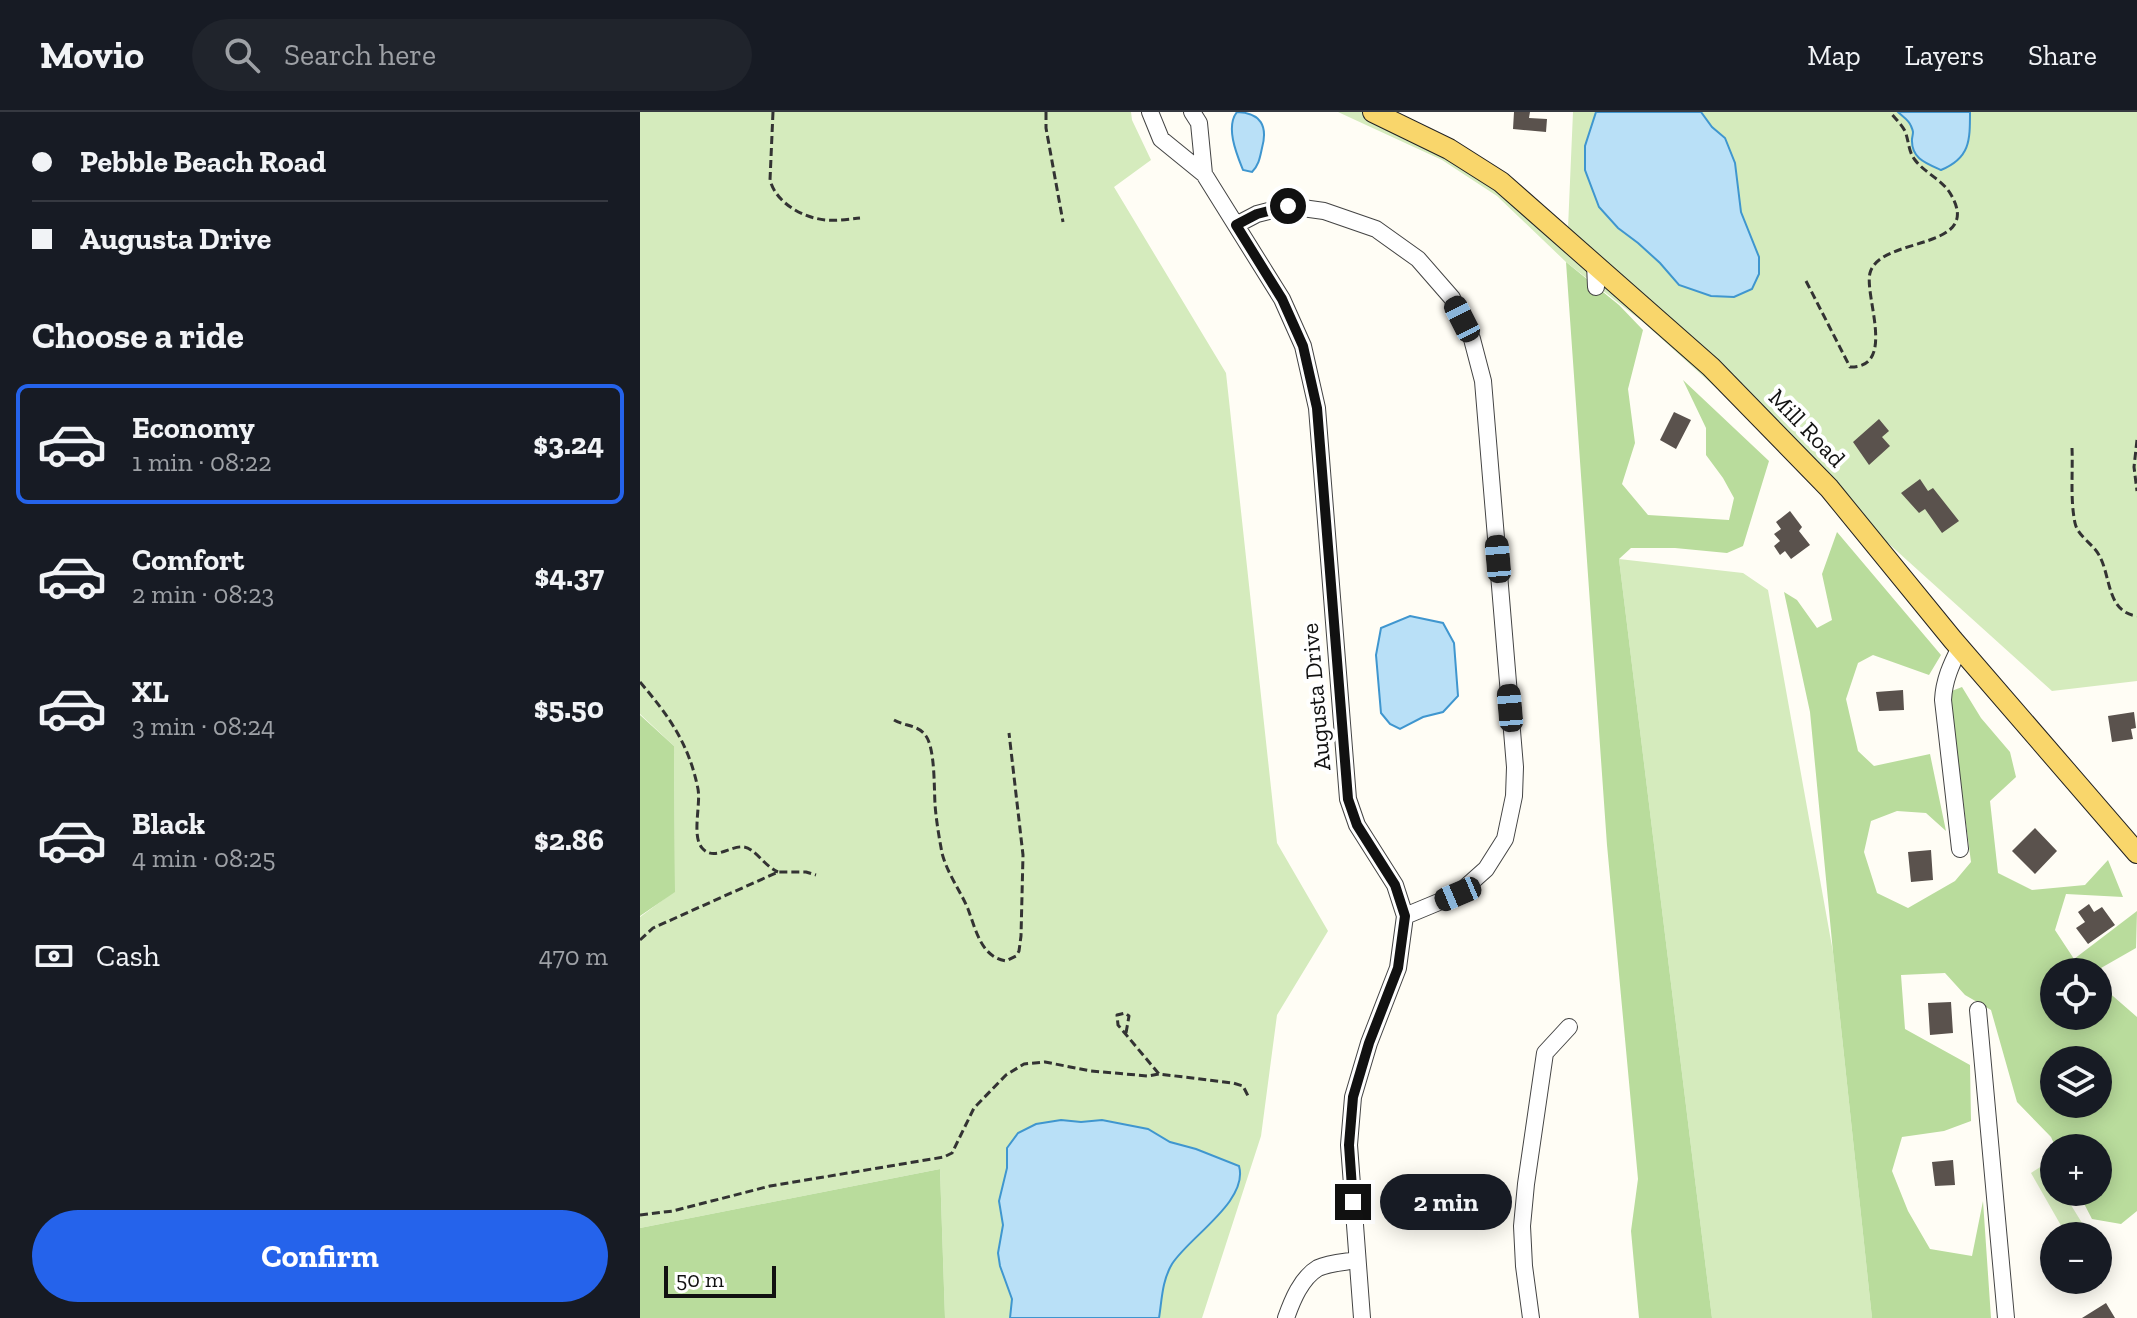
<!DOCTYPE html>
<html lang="en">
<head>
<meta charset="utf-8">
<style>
	:root { --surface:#171b24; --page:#20242c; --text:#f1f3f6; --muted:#9ea1a6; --line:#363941; --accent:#2563eb }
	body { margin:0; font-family:"Zilla Slab",serif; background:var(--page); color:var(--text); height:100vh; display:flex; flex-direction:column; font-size:30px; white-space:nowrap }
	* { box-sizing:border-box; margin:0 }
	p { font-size:26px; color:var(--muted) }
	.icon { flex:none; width:44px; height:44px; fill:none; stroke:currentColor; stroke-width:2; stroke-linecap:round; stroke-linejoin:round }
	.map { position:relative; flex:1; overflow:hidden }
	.details { display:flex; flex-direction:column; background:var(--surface); width:640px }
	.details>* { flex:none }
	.hud { display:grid; align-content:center; height:176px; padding:0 32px; background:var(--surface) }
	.fabs { position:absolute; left:1400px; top:846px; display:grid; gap:16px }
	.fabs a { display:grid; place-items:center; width:72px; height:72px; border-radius:50%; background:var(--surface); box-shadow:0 4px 20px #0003; font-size:40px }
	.scale { position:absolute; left:24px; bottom:20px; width:112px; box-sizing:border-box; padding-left:8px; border:4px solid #111; border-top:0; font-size:22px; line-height:28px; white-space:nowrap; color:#111; -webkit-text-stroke:6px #fff; paint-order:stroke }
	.end { position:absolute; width:36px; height:36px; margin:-18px; border:10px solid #111; background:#fff; box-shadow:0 0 0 4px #fff }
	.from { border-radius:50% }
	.bubble { position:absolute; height:56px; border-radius:28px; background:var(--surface); box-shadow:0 4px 20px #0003; font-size:26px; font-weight:700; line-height:56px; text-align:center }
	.car { position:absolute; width:24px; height:48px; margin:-24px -12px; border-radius:10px; box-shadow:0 0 6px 2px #0007; background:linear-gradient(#222 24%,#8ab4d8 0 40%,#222 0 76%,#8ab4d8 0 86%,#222 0) }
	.hud b { display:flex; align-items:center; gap:28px; height:76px; font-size:30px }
	.hud b+b { border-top:2px solid var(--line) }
	.hud i { width:20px; height:20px; background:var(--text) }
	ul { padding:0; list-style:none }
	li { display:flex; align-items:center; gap:24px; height:120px; margin:0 16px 12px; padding:0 16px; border:4px solid transparent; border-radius:12px }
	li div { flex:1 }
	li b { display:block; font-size:30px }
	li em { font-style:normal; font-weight:700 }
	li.on { border-color:var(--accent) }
	li>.icon { width:72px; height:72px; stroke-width:1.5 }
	h2 { padding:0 32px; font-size:36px; line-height:96px }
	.pay { display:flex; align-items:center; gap:20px; height:88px; padding:0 32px; font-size:30px }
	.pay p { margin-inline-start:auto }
	.button { display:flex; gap:16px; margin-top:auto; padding:16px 32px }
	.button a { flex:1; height:92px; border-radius:48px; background:var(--accent); color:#fff; font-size:32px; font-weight:700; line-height:92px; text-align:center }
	header { display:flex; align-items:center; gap:48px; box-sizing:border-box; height:112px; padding:0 40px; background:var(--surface); border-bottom:2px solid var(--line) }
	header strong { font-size:38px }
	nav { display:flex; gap:44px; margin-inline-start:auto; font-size:28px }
	.search { width:560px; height:72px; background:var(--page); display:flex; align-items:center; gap:20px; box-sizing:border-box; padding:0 28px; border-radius:44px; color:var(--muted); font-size:30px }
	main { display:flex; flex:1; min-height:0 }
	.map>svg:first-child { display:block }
</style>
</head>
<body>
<header>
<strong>Movio</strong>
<div class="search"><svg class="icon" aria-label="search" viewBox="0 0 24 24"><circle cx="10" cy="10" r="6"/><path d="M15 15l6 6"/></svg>Search here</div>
<nav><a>Map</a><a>Layers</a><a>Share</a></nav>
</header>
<main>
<section class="details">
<div class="hud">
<b><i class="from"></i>Pebble Beach Road</b>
<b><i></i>Augusta Drive</b>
</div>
<h2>Choose a ride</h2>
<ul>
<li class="on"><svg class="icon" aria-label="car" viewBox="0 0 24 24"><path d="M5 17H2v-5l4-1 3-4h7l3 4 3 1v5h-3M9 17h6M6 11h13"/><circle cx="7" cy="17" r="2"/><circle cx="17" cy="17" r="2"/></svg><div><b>Economy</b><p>1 min · 08:22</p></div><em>$3.24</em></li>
<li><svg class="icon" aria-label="car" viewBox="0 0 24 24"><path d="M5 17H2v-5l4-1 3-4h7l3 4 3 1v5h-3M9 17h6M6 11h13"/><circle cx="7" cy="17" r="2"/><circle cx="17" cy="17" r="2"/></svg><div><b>Comfort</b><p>2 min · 08:23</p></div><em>$4.37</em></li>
<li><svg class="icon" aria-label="car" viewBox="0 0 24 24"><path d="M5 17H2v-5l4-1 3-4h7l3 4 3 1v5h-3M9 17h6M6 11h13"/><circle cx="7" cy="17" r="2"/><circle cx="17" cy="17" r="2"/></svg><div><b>XL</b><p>3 min · 08:24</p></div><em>$5.50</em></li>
<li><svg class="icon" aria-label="car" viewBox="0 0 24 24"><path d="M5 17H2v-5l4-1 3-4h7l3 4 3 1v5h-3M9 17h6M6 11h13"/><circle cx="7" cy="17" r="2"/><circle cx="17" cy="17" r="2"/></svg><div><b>Black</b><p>4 min · 08:25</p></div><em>$2.86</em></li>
</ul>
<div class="pay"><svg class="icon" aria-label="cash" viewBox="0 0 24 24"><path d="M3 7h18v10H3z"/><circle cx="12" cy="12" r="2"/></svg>Cash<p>470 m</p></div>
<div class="button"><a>Confirm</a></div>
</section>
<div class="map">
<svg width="1497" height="1206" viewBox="0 0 1497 1206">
	<rect width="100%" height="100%" fill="#fffdf5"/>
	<!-- green -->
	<path fill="#d5ebbd" d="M0 0H491L492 8 511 48 474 75 586 261 637 731 688 819 637 903 621 1024 562 1206H305L300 1057 0 1116V805L35 779 34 634 0 602Z
		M698 0H747L928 116 933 0H1497V569L1412 579 1003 210 926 150 857 84 802 48Z
		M979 447 1103 461 1128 478 1193 840 1232 1206H1072Z
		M1405 1052 1414 1066V1080H1423L1450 1124H1427L1391 1061Z"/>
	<!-- forest -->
	<path fill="#b9dc9c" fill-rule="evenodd" d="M926 150 979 193 1003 218 988 277 995 331 982 372 1008 403 1089 408 1094 386 1083 366 1066 343V316L1043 268 1129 349 1103 434 1087 441 1035 436H991L979 447 1072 1206H999L991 1119 998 1067 967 733Z
		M1197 420 1301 543 1289 563 1233 543 1218 551 1206 587 1218 639 1234 654 1290 642 1306 719 1286 701 1257 699 1231 709 1224 740 1237 781 1268 796 1315 769 1331 750 1309 580 1322 575 1341 606 1370 640 1376 665 1350 689 1358 761 1392 778 1445 773 1468 748 1483 785 1426 782 1415 818 1434 847 1497 799 1496 836 1454 860H1414V904H1458V871L1497 905V1099L1481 1112 1452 1107 1438 1080H1458V1036H1416L1411 1025 1377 990 1351 898 1325 883 1305 861 1261 863 1265 917 1330 953 1331 1009 1304 1019 1262 1025 1252 1059 1268 1099 1290 1137 1332 1144 1343 1089 1351 1206H1232L1193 840 1170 600 1144 480 1157 488 1177 516 1192 508 1182 462ZM1414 948H1458V992H1414Z
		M0 603 34 634 35 780 0 804Z
		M300 1057 305 1206H0V1116Z"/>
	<!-- water -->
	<path fill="#b9e0f7" stroke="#3f96cf" stroke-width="2" d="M597 0C621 1 628 14 622 36 620 45 619 53 612 60L603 58C597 43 585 15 597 0Z
		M956 0H1061L1072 15 1085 26 1095 51 1101 100 1119 145V162L1112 177 1094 185 1071 184 1039 173 1020 151 998 131 978 116 959 95 945 58V34Z
		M1258 0H1330C1330 29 1330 46 1301 58 1285 51 1271 46 1272 27 1273 20 1274 21 1271 14 1269 8 1263 5 1258 0Z
		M770 504 803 511 814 531 818 584 803 600 783 605 760 617 750 612 741 601 736 543 741 516Z
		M421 1008 441 1010 462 1008 508 1017 530 1030 556 1037 599 1054C609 1089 549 1125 532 1152 522 1169 522 1187 519 1206H370L372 1187 360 1154 358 1141 363 1113 359 1089 367 1056V1036L378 1021 396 1012Z"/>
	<!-- building -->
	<path fill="#5a524d" d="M874 0H890L889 6 907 7 906 20 873 17Z
		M1034 300 1051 308 1036 337 1020 328Z
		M1239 307 1249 319 1242 325 1250 334 1229 353 1213 330Z
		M1280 367 1288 379 1293 376 1319 409 1302 421 1285 397 1279 401 1261 381Z
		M1150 399 1162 415 1159 419 1170 433 1151 447 1145 439 1140 443 1134 434 1140 429 1134 422 1141 417 1136 410Z
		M1263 578 1264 598 1239 599 1236 580Z
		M1494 600 1496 616 1491 617 1493 627 1472 630 1468 604Z
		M1395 716 1417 739 1395 762 1372 739Z
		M1291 738 1293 768 1271 770 1268 740Z
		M1449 792 1454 800 1462 795 1475 813 1448 832 1436 816 1445 810 1438 800Z
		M1311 890 1313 921 1290 923 1288 891Z
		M1313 1048 1315 1073 1295 1074 1292 1050Z
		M1466 1191 1475 1206H1442Z"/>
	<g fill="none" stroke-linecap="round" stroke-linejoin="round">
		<defs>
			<path id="minor" d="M510 0 521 27 564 62 642 187 663 234 677 296 708 687 717 713 755 773 765 804 758 856 729 931 713 985 709 1033 722 1206
				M552 0 559 11 564 62
				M596 113 617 102 648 94 684 99 736 117 778 147 812 186 832 227 843 269 875 655 874 684 865 727 846 757 818 782 765 804
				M955 152 956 175
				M1320 535C1311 553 1304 568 1303 588L1320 737
				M1338 898 1366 1206
				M646 1206C652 1189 661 1166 678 1156 689 1151 706 1150 717 1148
				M891 1206 884 1154 882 1114 886 1072 905 941 929 915"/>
			<path id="major" d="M733 0 809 37 861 70 1071 255 1189 376 1313 528 1497 741"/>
		</defs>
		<!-- minor casing -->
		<use href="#minor" stroke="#444" stroke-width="18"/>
		<!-- major casing -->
		<use href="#major" stroke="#222" stroke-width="22"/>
		<!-- path -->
		<path stroke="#333" stroke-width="3" stroke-dasharray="8 4" stroke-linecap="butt" d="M133 0 130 68C136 91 163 106 186 108 197 109 209 107 220 106
			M406 0V16L423 110
			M1166 169 1210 255C1257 256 1224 184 1230 161 1240 123 1346 140 1310 81 1301 67 1285 61 1275 48 1268 39 1269 29 1265 19 1261 12 1255 6 1250 0
			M1497 328 1494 355 1497 379
			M1432 336C1433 360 1430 387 1435 411 1438 425 1454 432 1460 445 1471 466 1467 500 1497 504
			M0 570C29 604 49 632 58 677 61 693 51 726 63 737 75 749 91 733 104 735 116 737 124 754 138 760
			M254 608C264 614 279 613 286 624 295 637 294 675 295 692 296 707 299 725 302 741 307 761 320 778 328 797 336 818 341 845 366 849L376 844 379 839 381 824 383 743 369 621
			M0 828 13 816 138 760H166L176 763
			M486 921 489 904 485 901 477 903 478 913 519 962 593 971 603 974 608 984
			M0 1103 33 1099 130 1074 304 1045 312 1041 334 996 366 963 384 952 405 950 451 959 508 964 519 962"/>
		<!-- minor -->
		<use href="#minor" stroke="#fff" stroke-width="16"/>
		<!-- major -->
		<use href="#major" stroke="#f9d66b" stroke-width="20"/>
	</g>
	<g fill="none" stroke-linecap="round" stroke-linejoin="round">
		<!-- route -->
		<path stroke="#111" stroke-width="10" d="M648 94 617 102 596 113 642 187 663 234 677 296 708 687 717 713 755 773 765 804 758 856 729 931 713 985 709 1033 713 1090"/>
	</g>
	<g text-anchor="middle" stroke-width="8" stroke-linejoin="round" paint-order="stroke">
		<!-- street labels -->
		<g font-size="24" fill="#111" stroke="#fff">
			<text transform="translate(1167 316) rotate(46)" y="8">Mill Road</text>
			<text transform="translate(676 585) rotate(-95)" y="8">Augusta Drive</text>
		</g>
	</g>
</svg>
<div class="fabs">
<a><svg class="icon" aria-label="locate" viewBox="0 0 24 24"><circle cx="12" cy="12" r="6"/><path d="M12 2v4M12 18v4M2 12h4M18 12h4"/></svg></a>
<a><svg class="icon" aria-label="layers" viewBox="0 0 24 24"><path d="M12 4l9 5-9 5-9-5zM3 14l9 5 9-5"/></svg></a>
<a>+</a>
<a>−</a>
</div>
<div class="scale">50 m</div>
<i class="end from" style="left:648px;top:94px"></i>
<i class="end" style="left:713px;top:1090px"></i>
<div class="bubble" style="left:740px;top:1062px;width:132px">2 min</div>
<i class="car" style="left:822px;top:207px;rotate:333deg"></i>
<i class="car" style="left:858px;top:447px;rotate:355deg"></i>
<i class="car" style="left:870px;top:596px;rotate:355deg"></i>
<i class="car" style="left:818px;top:782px;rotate:247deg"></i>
</div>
</main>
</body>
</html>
